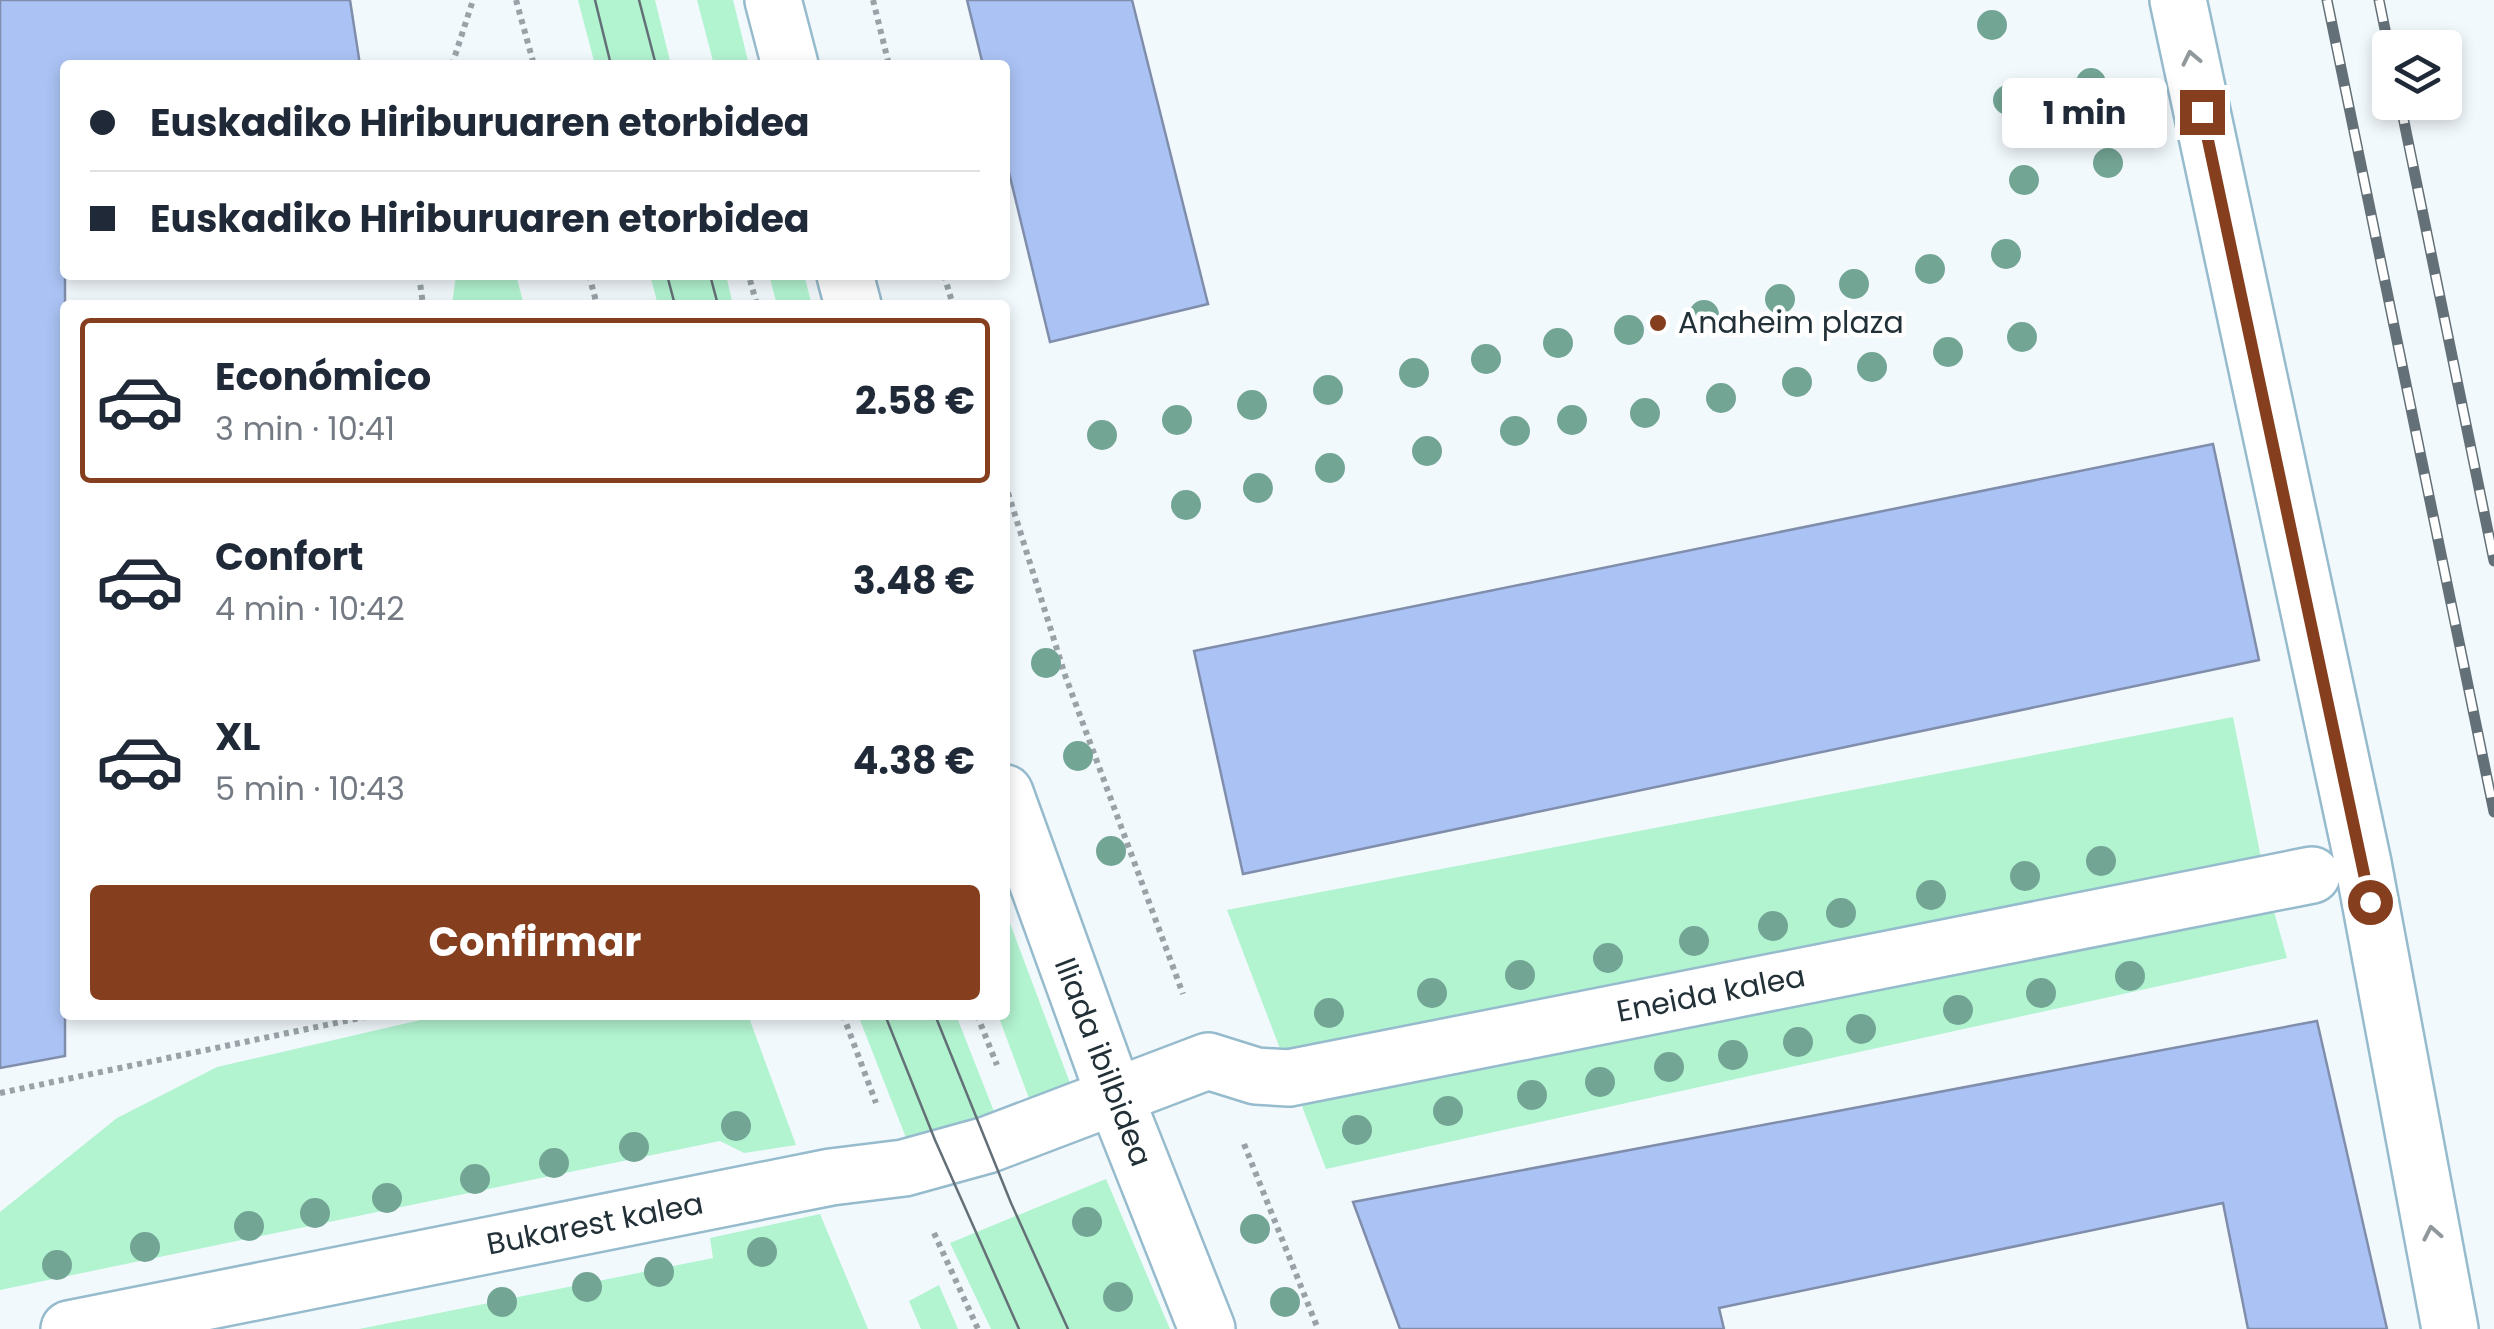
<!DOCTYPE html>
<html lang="es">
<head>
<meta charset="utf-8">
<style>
	:root { --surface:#fff; --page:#f6f6f7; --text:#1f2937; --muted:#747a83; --line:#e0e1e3; --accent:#863f1e }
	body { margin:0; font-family:Poppins,sans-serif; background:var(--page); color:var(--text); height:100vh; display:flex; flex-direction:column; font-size:38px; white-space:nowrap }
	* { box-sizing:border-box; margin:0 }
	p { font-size:32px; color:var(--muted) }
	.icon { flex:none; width:55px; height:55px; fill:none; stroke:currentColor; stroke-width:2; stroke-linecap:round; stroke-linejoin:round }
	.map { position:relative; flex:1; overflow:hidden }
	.details { position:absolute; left:60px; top:300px; width:950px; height:720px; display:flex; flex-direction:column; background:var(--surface); border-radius:10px; box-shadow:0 5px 15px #0003 }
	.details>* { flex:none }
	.hud { position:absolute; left:60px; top:60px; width:950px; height:220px; border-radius:10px; box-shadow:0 5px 15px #0003; display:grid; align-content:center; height:220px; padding:0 30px; background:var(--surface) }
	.tools { position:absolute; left:2372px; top:30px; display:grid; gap:20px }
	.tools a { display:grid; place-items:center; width:90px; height:90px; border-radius:10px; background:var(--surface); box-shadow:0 5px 15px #0003; font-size:50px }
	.end { position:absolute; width:45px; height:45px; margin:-22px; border:12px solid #863f1e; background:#fff; box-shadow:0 0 0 5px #fff }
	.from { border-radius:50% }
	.bubble { position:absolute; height:70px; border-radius:10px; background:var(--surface); box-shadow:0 5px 15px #0003; font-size:32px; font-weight:700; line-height:70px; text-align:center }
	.hud b { display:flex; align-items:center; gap:35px; height:95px; font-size:38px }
	.hud b+b { border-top:2px solid var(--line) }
	.hud i { width:25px; height:25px; background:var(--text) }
	ul { padding:18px 0 0; list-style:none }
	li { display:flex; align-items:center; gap:30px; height:165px; margin:0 20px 15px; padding:0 10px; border:5px solid transparent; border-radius:10px }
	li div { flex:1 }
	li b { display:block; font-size:38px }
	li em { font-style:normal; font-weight:700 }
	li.selected { border-color:var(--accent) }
	li>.icon { width:90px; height:90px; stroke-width:1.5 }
	.primary-button { display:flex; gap:20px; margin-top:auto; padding:20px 30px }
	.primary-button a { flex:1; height:115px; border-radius:10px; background:var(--accent); color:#fff; font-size:40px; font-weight:700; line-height:115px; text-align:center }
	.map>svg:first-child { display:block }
</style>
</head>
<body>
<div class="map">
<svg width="2494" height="1329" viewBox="0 0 2494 1329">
	<rect width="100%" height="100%" fill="#f2f9fd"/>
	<!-- green -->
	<path fill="#b2f3d0" d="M578 0H655L671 65H595Z
		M697 0H733L749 65H714Z
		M456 275H516L524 305H452Z
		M650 275H726L733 305H658Z
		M769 275H804L812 305H777Z
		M2233 717 2266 883 2287 958 1326 1169 1227 910Z
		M1005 910 1070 1083 1030 1101 998 1015H1005Z
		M442 1015H748L796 1145 744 1153 720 1141 0 1290V1212L117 1118 217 1067Z
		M858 1015H956L995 1114 910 1148Z
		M1106 1179 1170 1329H991L950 1243Z
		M820 1214 868 1329H359L713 1258 710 1238Z
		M939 1285 958 1329H921L909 1301Z"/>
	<!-- building -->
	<path fill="#abc3f4" stroke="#808eac" stroke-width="2.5" d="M0 0H350L360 65H65V1056L0 1068Z
		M967 0H1132L1208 304 1050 342 1005 156V65H983Z
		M2213 444 2259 660 1243 874 1194 651Z
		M2317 1021 2387 1329H2248L2223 1203 1719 1308 1724 1329H1400L1353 1202Z"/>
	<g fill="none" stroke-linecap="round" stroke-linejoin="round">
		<defs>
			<path id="street" d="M2178 0 2363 863 2450 1329
				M69 1329 831 1177 904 1168 987 1145 1208 1061 1256 1076 1289 1078 2312 875"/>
			<path id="secondary" d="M773 0 790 65
				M845 275 853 305
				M1005 793 1115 1097 1207 1329"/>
		</defs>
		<!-- street casing -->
		<use href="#street" stroke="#96bbcd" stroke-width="60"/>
		<!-- secondary casing -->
		<use href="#secondary" stroke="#96bbcd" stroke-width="60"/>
		<!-- path -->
		<path stroke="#98a2a7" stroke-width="6" stroke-dasharray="5 5" stroke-linecap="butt" d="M516 0 534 65
			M873 0 889 65
			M452 65 473 0
			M419 275 423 305
			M589 275 597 305
			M944 275 953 305
			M750 280 757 305
			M1005 483 1065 675 1183 994
			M843 1015 876 1103
			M977 1015 997 1065
			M0 1093 374 1015
			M1244 1144 1318 1329
			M934 1233 978 1329"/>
		<!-- street -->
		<use href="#street" stroke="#fff" stroke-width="55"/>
		<!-- secondary -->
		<use href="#secondary" stroke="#fff" stroke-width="55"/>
		<!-- tram -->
		<path stroke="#647077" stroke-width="2.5" d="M595 0 611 65
			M639 0 656 65
			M667 275 675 305
			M710 275 718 305
			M885 1015 935 1140 1019 1329
			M935 1015 1011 1203 1068 1329"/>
		<defs>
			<path id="rail" d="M2327 0 2494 812
				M2379 0 2390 54
				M2400 102 2494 561"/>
		</defs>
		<!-- rail casing -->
		<use href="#rail" stroke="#647077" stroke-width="11"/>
		<!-- rail -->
		<use href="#rail" stroke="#fff" stroke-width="8" stroke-dasharray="22" stroke-linecap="butt"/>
	</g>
	<!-- trees -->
	<g fill="#73a595">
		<circle cx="1992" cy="25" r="15"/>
		<circle cx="2091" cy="83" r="15"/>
		<circle cx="2008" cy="100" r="15"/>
		<circle cx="2108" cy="163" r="15"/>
		<circle cx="2024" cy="180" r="15"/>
		<circle cx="2006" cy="254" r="15"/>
		<circle cx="1930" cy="269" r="15"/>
		<circle cx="1854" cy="284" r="15"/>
		<circle cx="1780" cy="299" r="15"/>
		<circle cx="1704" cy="315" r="15"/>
		<circle cx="1629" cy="330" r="15"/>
		<circle cx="2022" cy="337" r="15"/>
		<circle cx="1558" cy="343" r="15"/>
		<circle cx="1948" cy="352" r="15"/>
		<circle cx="1486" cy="359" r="15"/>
		<circle cx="1872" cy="367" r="15"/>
		<circle cx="1414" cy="373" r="15"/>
		<circle cx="1797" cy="382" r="15"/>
		<circle cx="1328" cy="390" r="15"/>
		<circle cx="1721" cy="398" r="15"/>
		<circle cx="1252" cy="405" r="15"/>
		<circle cx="1645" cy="413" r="15"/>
		<circle cx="1177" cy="420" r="15"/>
		<circle cx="1572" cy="420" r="15"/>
		<circle cx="1515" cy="431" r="15"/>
		<circle cx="1102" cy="435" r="15"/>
		<circle cx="1427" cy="451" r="15"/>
		<circle cx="1330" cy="468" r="15"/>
		<circle cx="1258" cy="488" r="15"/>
		<circle cx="1186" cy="505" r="15"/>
		<circle cx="1046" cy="663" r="15"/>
		<circle cx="1078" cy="756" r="15"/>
		<circle cx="1111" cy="851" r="15"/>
		<circle cx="2101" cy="861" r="15"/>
		<circle cx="2025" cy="876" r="15"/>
		<circle cx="1931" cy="895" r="15"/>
		<circle cx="1841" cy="913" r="15"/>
		<circle cx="1773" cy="926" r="15"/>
		<circle cx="1694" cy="941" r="15"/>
		<circle cx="1608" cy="958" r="15"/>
		<circle cx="1520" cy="975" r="15"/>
		<circle cx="2130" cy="976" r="15"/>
		<circle cx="1432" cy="993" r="15"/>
		<circle cx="2041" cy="993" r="15"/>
		<circle cx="1958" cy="1010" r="15"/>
		<circle cx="1329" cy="1013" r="15"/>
		<circle cx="1861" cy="1029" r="15"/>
		<circle cx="1798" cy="1042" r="15"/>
		<circle cx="1733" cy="1055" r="15"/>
		<circle cx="1669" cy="1067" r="15"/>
		<circle cx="1600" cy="1082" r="15"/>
		<circle cx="1532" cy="1095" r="15"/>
		<circle cx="1448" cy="1111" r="15"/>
		<circle cx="736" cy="1126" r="15"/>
		<circle cx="1357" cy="1130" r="15"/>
		<circle cx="634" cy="1147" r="15"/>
		<circle cx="554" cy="1163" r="15"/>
		<circle cx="475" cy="1179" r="15"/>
		<circle cx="387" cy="1198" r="15"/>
		<circle cx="315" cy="1213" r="15"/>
		<circle cx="1087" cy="1222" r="15"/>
		<circle cx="249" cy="1226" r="15"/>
		<circle cx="1255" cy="1229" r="15"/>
		<circle cx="145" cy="1247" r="15"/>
		<circle cx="762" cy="1252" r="15"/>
		<circle cx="57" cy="1265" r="15"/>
		<circle cx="659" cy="1272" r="15"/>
		<circle cx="587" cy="1287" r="15"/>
		<circle cx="1118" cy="1297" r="15"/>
		<circle cx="502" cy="1302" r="15"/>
		<circle cx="1285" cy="1302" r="15"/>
	</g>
	<!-- one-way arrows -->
	<defs><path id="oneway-chevron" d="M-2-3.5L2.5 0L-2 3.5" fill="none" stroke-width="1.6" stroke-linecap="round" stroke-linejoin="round" transform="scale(2.5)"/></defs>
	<g stroke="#90989c">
		<use href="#oneway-chevron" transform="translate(2191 58) rotate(-102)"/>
		<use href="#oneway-chevron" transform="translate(2432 1233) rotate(-101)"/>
	</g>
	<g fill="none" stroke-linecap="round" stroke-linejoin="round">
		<!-- route -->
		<path stroke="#863f1e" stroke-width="12" d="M2202 112 2370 902"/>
	</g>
	<!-- markers -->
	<circle fill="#863f1e" stroke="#fff" stroke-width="4" cx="1658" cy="323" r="10"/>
	<g text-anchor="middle" stroke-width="9" stroke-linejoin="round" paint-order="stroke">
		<!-- poi labels -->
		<g font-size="30" fill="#223038" stroke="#fff" text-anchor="start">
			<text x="1678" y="333">Anaheim plaza</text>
		</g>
		<!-- street labels -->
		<g font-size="30" fill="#223038" stroke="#fff">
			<text transform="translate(1711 994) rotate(-11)" y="10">Eneida kalea</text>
			<text transform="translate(1103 1062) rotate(69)" y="10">Iliada ibilbidea</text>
			<text transform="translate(595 1224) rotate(-11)" y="10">Bukarest kalea</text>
		</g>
	</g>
</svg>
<div class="tools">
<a><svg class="icon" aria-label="layers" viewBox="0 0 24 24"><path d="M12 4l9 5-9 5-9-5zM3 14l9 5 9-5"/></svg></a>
</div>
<i class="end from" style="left:2370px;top:902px"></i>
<i class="end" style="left:2202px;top:112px"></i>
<div class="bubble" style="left:2002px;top:78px;width:165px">1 min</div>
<div class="hud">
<b><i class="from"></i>Euskadiko Hiriburuaren etorbidea</b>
<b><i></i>Euskadiko Hiriburuaren etorbidea</b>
</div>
<section class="details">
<ul>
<li class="selected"><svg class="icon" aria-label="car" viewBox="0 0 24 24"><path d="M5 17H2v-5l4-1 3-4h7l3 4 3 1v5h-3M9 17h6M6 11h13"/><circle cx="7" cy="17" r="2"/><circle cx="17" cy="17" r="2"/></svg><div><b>Económico</b><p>3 min · 10:41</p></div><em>2.58 €</em></li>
<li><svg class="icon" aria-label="car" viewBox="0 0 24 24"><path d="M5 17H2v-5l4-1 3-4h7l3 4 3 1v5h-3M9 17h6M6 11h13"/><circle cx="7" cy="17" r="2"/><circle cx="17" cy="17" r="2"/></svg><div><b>Confort</b><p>4 min · 10:42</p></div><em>3.48 €</em></li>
<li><svg class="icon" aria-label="car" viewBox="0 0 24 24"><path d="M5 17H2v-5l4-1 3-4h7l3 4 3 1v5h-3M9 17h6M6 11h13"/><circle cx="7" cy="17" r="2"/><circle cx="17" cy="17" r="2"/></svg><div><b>XL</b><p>5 min · 10:43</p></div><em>4.38 €</em></li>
</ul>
<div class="primary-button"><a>Confirmar</a></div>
</section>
</div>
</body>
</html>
